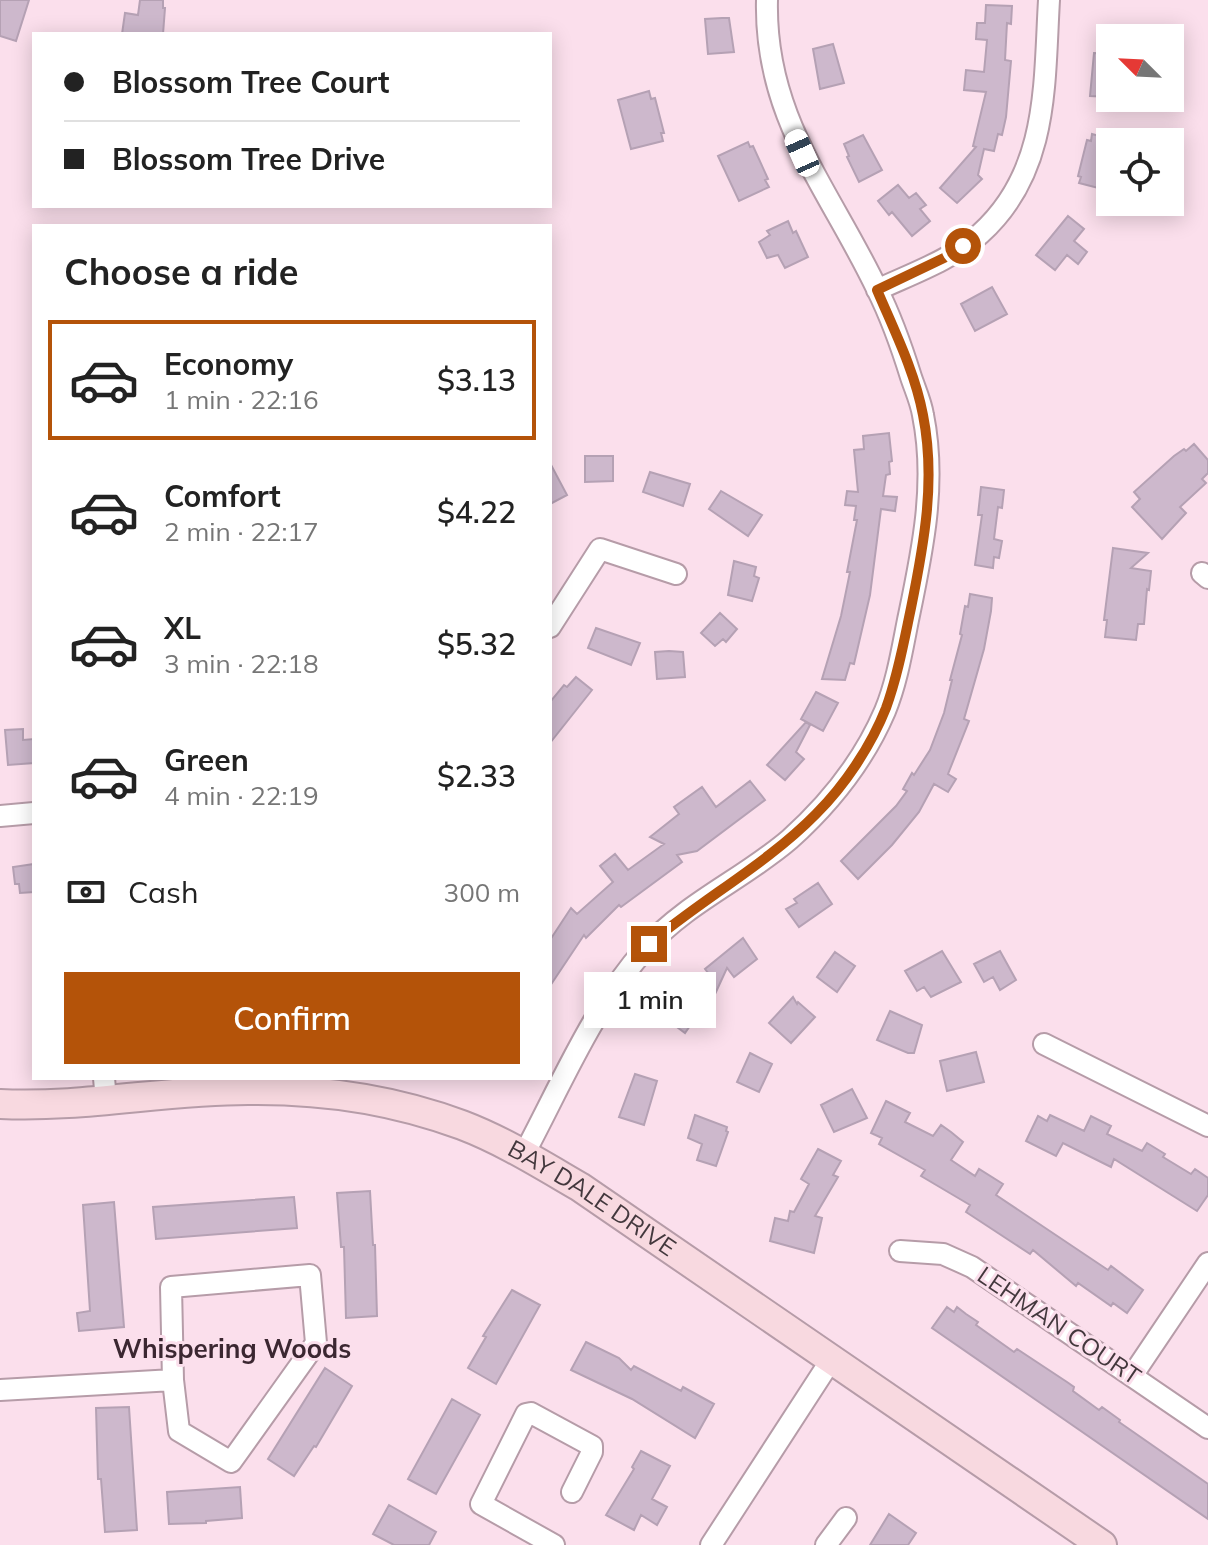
<!DOCTYPE html>
<html lang="en">
<head>
<meta charset="utf-8">
<style>
	:root { --surface:#fff; --page:#f6f6f6; --text:#222; --muted:#767676; --line:#e0e0e0; --accent:#b45309 }
	body { margin:0; font-family:Mulish,sans-serif; background:var(--page); color:var(--text); height:100vh; display:flex; flex-direction:column; font-size:30px; white-space:nowrap }
	* { box-sizing:border-box; margin:0 }
	p { font-size:26px; color:var(--muted) }
	.icon { flex:none; width:44px; height:44px; fill:none; stroke:currentColor; stroke-width:2; stroke-linecap:round; stroke-linejoin:round }
	.map { position:relative; flex:1; overflow:hidden }
	.drawer { position:absolute; left:32px; top:224px; width:520px; height:856px; display:flex; flex-direction:column; background:var(--surface); border-radius:0px; box-shadow:0 4px 20px #0003 }
	.drawer>* { flex:none }
	.hud { position:absolute; left:32px; top:32px; width:520px; height:176px; border-radius:0px; box-shadow:0 4px 20px #0003; display:grid; align-content:center; height:176px; padding:0 32px; background:var(--surface) }
	.needle { width:52px; rotate:294deg }
	.controls { position:absolute; left:1096px; top:24px; display:grid; gap:16px }
	.controls a { display:grid; place-items:center; width:88px; height:88px; border-radius:0px; background:var(--surface); box-shadow:0 4px 20px #0003; font-size:40px }
	.end { position:absolute; width:36px; height:36px; margin:-18px; border:10px solid #b45309; background:#fff; box-shadow:0 0 0 4px #fff }
	.from { border-radius:50% }
	.bubble { position:absolute; height:56px; border-radius:0px; background:var(--surface); box-shadow:0 4px 20px #0003; font-size:26px; font-weight:600; line-height:56px; text-align:center }
	.car { position:absolute; width:24px; height:48px; margin:-24px -12px; border-radius:10px; box-shadow:0 0 6px 2px #0007; background:linear-gradient(#fff 24%,#345 0 40%,#fff 0 76%,#345 0 86%,#fff 0) }
	.hud b { display:flex; align-items:center; gap:28px; height:76px; font-size:30px }
	.hud b+b { border-top:2px solid var(--line) }
	.hud i { width:20px; height:20px; background:var(--text) }
	ul { padding:0; list-style:none }
	li { display:flex; align-items:center; gap:24px; height:120px; margin:0 16px 12px; padding:0 16px; border:4px solid transparent; border-radius:0px }
	li div { flex:1 }
	li b { display:block; font-size:30px }
	li em { font-style:normal; font-weight:600 }
	li.current { border-color:var(--accent) }
	li>.icon { width:72px; height:72px; stroke-width:1.5 }
	h2 { padding:0 32px; font-size:36px; line-height:96px }
	.pay { display:flex; align-items:center; gap:20px; height:88px; padding:0 32px; font-size:30px }
	.pay p { margin-inline-start:auto }
	.primary-button { display:flex; gap:16px; margin-top:auto; padding:16px 32px }
	.primary-button a { flex:1; height:92px; border-radius:0px; background:var(--accent); color:#fff; font-size:32px; font-weight:600; line-height:92px; text-align:center }
	.map>svg:first-child { display:block }
</style>
</head>
<body>
<div class="map">
<svg width="1208" height="1545" viewBox="0 0 1208 1545">
	<rect width="100%" height="100%" fill="#fbdfec"/>
	<!-- building -->
	<path fill="#cdb8cc" stroke="#b5a1b4" stroke-width="2" d="M0 0H29L16 41 0 36Z
		M140 0H163V8H165L163 34H122L125 13 138 15Z
		M986 5 1012 6 1011 24 1007 23 1005 60 1011 61 1006 117 1002 135 998 134 994 151 984 149 978 175 982 179 957 203 940 188 976 147 973 146 986 92 964 90 966 70 984 72 987 40 976 39 977 23H985Z
		M722 18H729L734 52 708 54 705 19Z
		M833 44 844 83 820 89 813 49Z
		M1094 53 1110 54V97L1090 96Z
		M649 91 651 99 655 98 664 133H661L663 141 631 149 618 100Z
		M1092 134 1110 139V191L1079 183 1081 177 1078 176 1087 140 1091 141Z
		M863 135 882 170 859 182 847 157 849 156 844 144Z
		M748 142 750 147 753 146 768 179 765 180 769 187 739 201 718 156Z
		M898 185 909 198 916 193 926 205 920 209 930 221 912 236 892 212 889 215 878 201Z
		M1068 216 1084 229 1074 241 1087 252 1078 264 1067 255 1055 270 1036 255Z
		M788 221 793 233 796 231 808 257 785 268 778 255 767 258 759 242 770 235 767 231Z
		M992 287 1007 314 975 331 961 304Z
		M889 433 892 461 889 462 890 474 886 475 883 496 897 497 895 511 881 509 870 595 854 664 850 663 845 680 822 679 841 616 850 572H847L857 520H854L856 506 845 505 847 491 858 492 854 450 864 449 863 436Z
		M1194 444 1208 460V473L1202 479 1206 483 1180 507 1186 513 1162 539 1132 507 1140 499 1134 492 1174 456 1184 449 1186 451Z
		M585 456H613V481L585 482Z
		M550 463 567 495 550 504Z
		M650 472 690 484 683 506 643 492Z
		M981 487 1004 490 1002 508 998 507 994 539 1002 541 999 558 994 557 993 568 975 565 982 515H978Z
		M721 491 762 515 748 536 709 509Z
		M1113 548 1148 553 1131 568 1151 571 1149 590 1147 589 1144 624H1138L1136 640 1105 637 1107 620H1104Z
		M734 561 756 567 754 576 759 578 752 601 728 595Z
		M970 594 992 598 991 611 984 649 964 719 969 721 948 774 956 779 948 792 934 784 919 812 892 845 858 879 841 861 896 806 907 791 903 789 912 773 914 775 930 750 944 713 952 680H950L962 635 960 634 965 606 968 607Z
		M720 613 737 629 726 642 723 639 715 646 701 633Z
		M596 628 640 643 631 665 588 648Z
		M669 651 683 652 685 677 657 679 655 652Z
		M576 677 592 690 550 743V702L564 685 567 687Z
		M816 692 838 703 823 731 801 719Z
		M806 722 810 725 796 752 804 759 785 780 767 765Z
		M23 729V740L34 739V763L8 765 5 730Z
		M750 781 765 800 697 851 677 855 682 862 621 907 619 905 586 938 584 935 550 986V940L571 908 577 914 613 882 600 866 615 854 628 870 664 844 650 837 679 814 674 807 702 787 716 807Z
		M34 864V892L20 893 19 884H15L13 867Z
		M818 883 832 904 799 927 786 909 797 903 794 899Z
		M743 938 757 959 734 977 727 968 705 1016 697 1026 692 1023 685 1033 665 1018 681 995 694 1003 712 978 705 969Z
		M942 951 961 982 931 997 924 987 917 991 905 971Z
		M1000 951 1016 980 1000 990 993 977 984 982 974 964Z
		M835 952 855 966 837 992 817 977Z
		M793 997 797 1004 798 1002 815 1017 791 1043 769 1023Z
		M890 1011 922 1025 914 1053H908L877 1040Z
		M976 1052 984 1082 947 1091 940 1061Z
		M750 1053 772 1064 759 1092 737 1082Z
		M635 1074 657 1081 644 1125 619 1117Z
		M852 1089 867 1118 834 1132 821 1105Z
		M886 1101 910 1113 905 1122 933 1136 941 1125 951 1132 963 1142 951 1160 975 1176 979 1169 1003 1184 996 1195 1108 1270 1111 1266 1143 1290 1127 1313 1113 1303 1111 1306 1078 1283 1076 1286 1033 1250 1030 1254 966 1212 970 1205 921 1176 925 1170 879 1144 882 1138 871 1133Z
		M695 1115 727 1127 726 1131 728 1132 716 1166 697 1160 702 1144 688 1138Z
		M1050 1115 1084 1131 1091 1116 1111 1126 1107 1134 1142 1151 1147 1143 1165 1154 1163 1157 1191 1174 1195 1169 1208 1178V1195L1197 1211 1114 1159 1111 1167 1063 1143 1056 1156 1026 1141 1038 1116 1047 1121Z
		M818 1149 841 1161 833 1175 838 1177 815 1216 822 1218 814 1253 770 1241 775 1218 788 1221 790 1211 794 1212 809 1184 801 1179Z
		M370 1191 373 1245H375L377 1316 346 1318 344 1247H341L337 1193Z
		M294 1197 297 1228 156 1239 153 1207Z
		M114 1202 124 1327 79 1331 77 1313 90 1311 83 1205Z
		M512 1290 540 1305 496 1384 468 1368 486 1337 483 1336Z
		M947 1307 954 1312 957 1307 966 1314 978 1322 976 1325 1014 1352 1017 1349 1067 1382 1074 1387 1073 1391 1099 1410 1102 1407 1120 1420 1119 1422 1208 1484V1519L932 1328Z
		M586 1342 619 1358 631 1370 634 1366 681 1391 683 1387 714 1404 695 1438 632 1399 571 1370Z
		M325 1368 352 1386 316 1447 314 1446 294 1476 268 1459Z
		M452 1399 480 1415 436 1494 408 1479Z
		M129 1407 137 1530 105 1532 101 1479H98L96 1408Z
		M641 1451 670 1466 652 1499 667 1507 657 1525 641 1515 634 1530 606 1515 634 1469 632 1467Z
		M240 1487 242 1518 206 1521V1523L169 1524 167 1492Z
		M389 1505 436 1532 429 1545H394L373 1534Z
		M889 1514 916 1533 908 1545H870Z"/>
	<g fill="none" stroke-linecap="round" stroke-linejoin="round">
		<defs>
			<path id="street" d="M877 290C911 274 952 260 980 234 1049 172 1044 85 1049 0
				M1202 573 1208 578
				M550 627 600 549 676 574
				M0 816 34 813
				M1044 1044 1208 1126
				M104 1078 106 1100
				M524 1154C561 1085 593 1007 646 948 686 903 745 878 790 839 830 803 864 760 885 711 897 682 902 650 908 620 922 553 937 484 923 415 921 402 915 389 911 377 902 348 891 317 877 289 830 190 764 118 767 0
				M900 1251 943 1254 972 1267 1208 1428
				M310 1275 316 1343 231 1462 179 1431 173 1380 171 1287Z
				M1132 1376 1208 1263
				M0 1390 173 1380
				M554 1545 481 1504 526 1414 531 1413 592 1446V1452L572 1492
				M711 1545 831 1360
				M826 1545 846 1518"/>
			<g id="secondary">
				<path id="s1" d="M0 1104C83 1108 165 1090 248 1090 320 1089 395 1100 462 1125 504 1141 542 1165 580 1187L1102 1545"/>
			</g>
		</defs>
		<!-- street casing -->
		<use href="#street" stroke="#b69ca8" stroke-width="24"/>
		<!-- secondary casing -->
		<use href="#secondary" stroke="#b69ca8" stroke-width="32"/>
		<!-- street -->
		<use href="#street" stroke="#fff" stroke-width="20"/>
		<!-- secondary -->
		<use href="#secondary" stroke="#f8d9e0" stroke-width="28"/>
	</g>
	<g fill="none" stroke-linecap="round" stroke-linejoin="round">
		<!-- route -->
		<path stroke="#b45309" stroke-width="10" d="M649 944C702 899 767 864 816 814 845 785 871 746 886 708 898 675 904 641 911 608 924 544 936 480 923 415 915 372 894 330 877 290L946 257 963 246"/>
	</g>
	<g text-anchor="middle" stroke-width="6" stroke-linejoin="round" paint-order="stroke">
		<!-- street labels -->
		<g font-size="24" fill="#43383d" stroke="#fbdfec">
			<text dy="8" stroke="none"><textPath href="#s1" startOffset="616">BAY DALE DRIVE</textPath></text>
			<text transform="translate(1059 1326) rotate(34)" y="8">LEHMAN COURT</text>
		</g>
		<!-- neighbourhood labels -->
		<g font-size="26" font-weight="bold" fill="#3b2731" stroke="#fbdfec">
			<text x="232" y="1358">Whispering Woods</text>
		</g>
	</g>
</svg>
<div class="controls">
<a><svg class="needle" viewBox="-14 -14 28 28"><path d="M0-13l5 13h-10z" fill="#e53935"/><path d="M0 13l5-13h-10z" fill="#767676"/></svg></a>
<a><svg class="icon" aria-label="locate" viewBox="0 0 24 24"><circle cx="12" cy="12" r="6"/><path d="M12 2v4M12 18v4M2 12h4M18 12h4"/></svg></a>
</div>
<i class="end from" style="left:963px;top:246px"></i>
<i class="end" style="left:649px;top:944px"></i>
<div class="bubble" style="left:584px;top:972px;width:132px">1 min</div>
<i class="car" style="left:802px;top:153px;rotate:336deg"></i>
<div class="hud">
<b><i class="from"></i>Blossom Tree Court</b>
<b><i></i>Blossom Tree Drive</b>
</div>
<section class="drawer">
<h2>Choose a ride</h2>
<ul>
<li class="current"><svg class="icon" aria-label="car" viewBox="0 0 24 24"><path d="M5 17H2v-5l4-1 3-4h7l3 4 3 1v5h-3M9 17h6M6 11h13"/><circle cx="7" cy="17" r="2"/><circle cx="17" cy="17" r="2"/></svg><div><b>Economy</b><p>1 min · 22:16</p></div><em>$3.13</em></li>
<li><svg class="icon" aria-label="car" viewBox="0 0 24 24"><path d="M5 17H2v-5l4-1 3-4h7l3 4 3 1v5h-3M9 17h6M6 11h13"/><circle cx="7" cy="17" r="2"/><circle cx="17" cy="17" r="2"/></svg><div><b>Comfort</b><p>2 min · 22:17</p></div><em>$4.22</em></li>
<li><svg class="icon" aria-label="car" viewBox="0 0 24 24"><path d="M5 17H2v-5l4-1 3-4h7l3 4 3 1v5h-3M9 17h6M6 11h13"/><circle cx="7" cy="17" r="2"/><circle cx="17" cy="17" r="2"/></svg><div><b>XL</b><p>3 min · 22:18</p></div><em>$5.32</em></li>
<li><svg class="icon" aria-label="car" viewBox="0 0 24 24"><path d="M5 17H2v-5l4-1 3-4h7l3 4 3 1v5h-3M9 17h6M6 11h13"/><circle cx="7" cy="17" r="2"/><circle cx="17" cy="17" r="2"/></svg><div><b>Green</b><p>4 min · 22:19</p></div><em>$2.33</em></li>
</ul>
<div class="pay"><svg class="icon" aria-label="cash" viewBox="0 0 24 24"><path d="M3 7h18v10H3z"/><circle cx="12" cy="12" r="2"/></svg>Cash<p>300 m</p></div>
<div class="primary-button"><a>Confirm</a></div>
</section>
</div>
</body>
</html>
